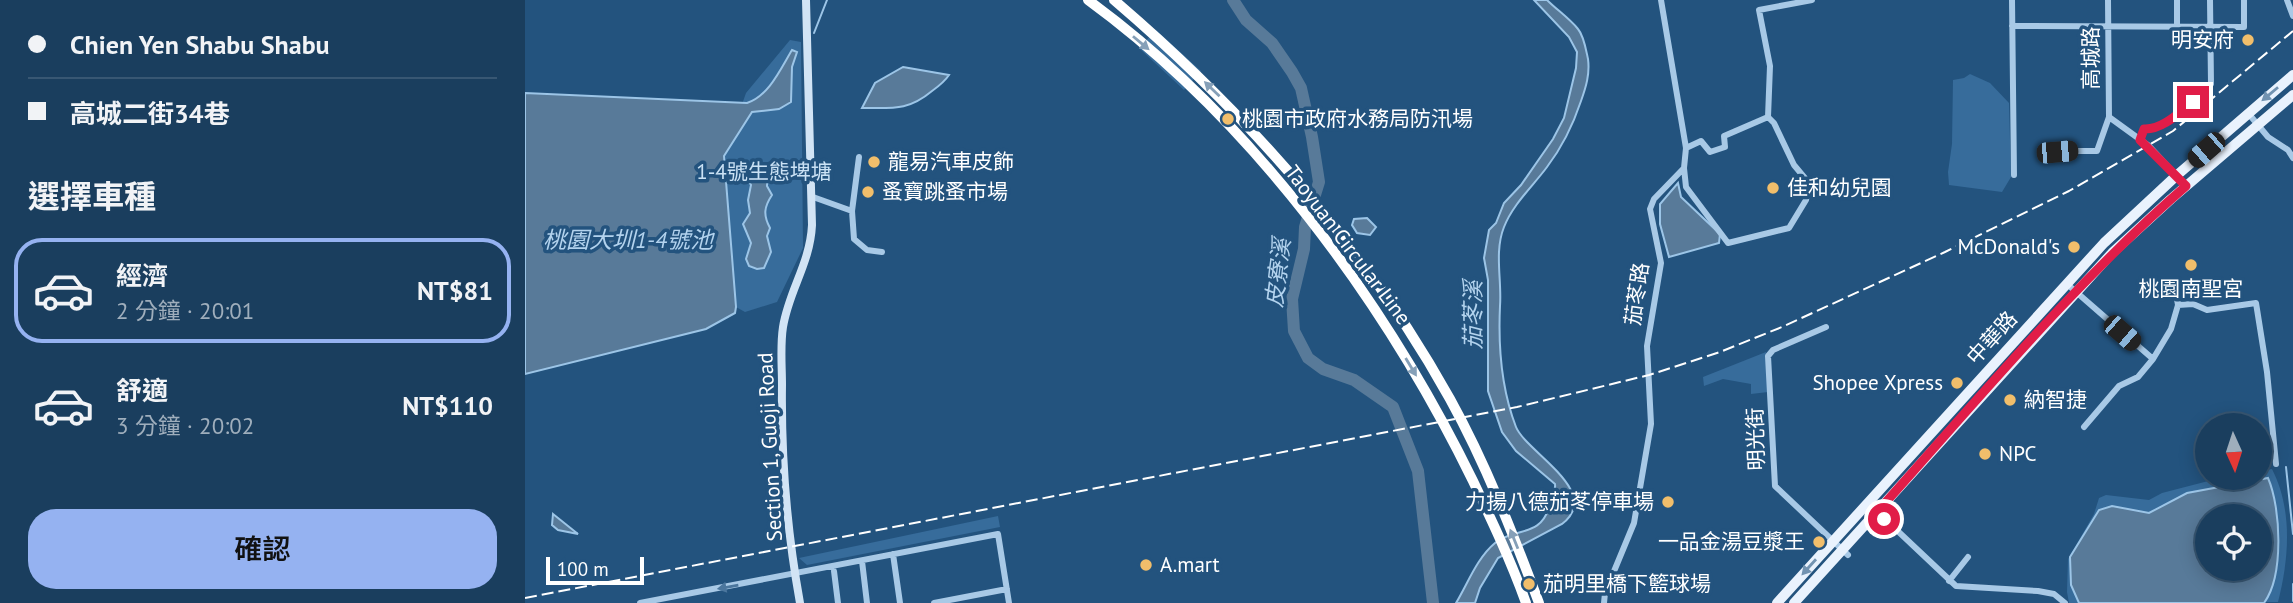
<!DOCTYPE html>
<html lang="zh-TW">
<head>
<meta charset="utf-8">
<style>
	:root { --surface:#1a3e5e; --page:#274967; --text:#f1f3f6; --muted:#9faebc; --line:#385773; --accent:#95b2f1 }
	body { margin:0; font-family:"PT Sans","Noto Sans TC",sans-serif; background:var(--page); color:var(--text); height:100vh; display:flex; flex-direction:column; font-size:26px; white-space:nowrap }
	* { box-sizing:border-box; margin:0 }
	p { font-size:23px; color:var(--muted) }
	.icon { flex:none; width:38px; height:38px; fill:none; stroke:currentColor; stroke-width:2; stroke-linecap:round; stroke-linejoin:round }
	.map { position:relative; flex:1; overflow:hidden }
	.side { display:flex; flex-direction:column; background:var(--surface); width:525px }
	.side>* { flex:none }
	.hud { display:grid; align-content:center; height:154px; padding:0 28px; background:var(--surface) }
	.needle { width:46px; rotate:177deg }
	.fabs { position:absolute; left:1670px; top:413px; display:grid; gap:14px }
	.fabs a { display:grid; place-items:center; width:77px; height:77px; border-radius:50%; background:var(--surface); box-shadow:0 4px 18px #0003,0 0 0 2px var(--line); font-size:35px }
	.scale { position:absolute; left:21px; bottom:18px; width:98px; box-sizing:border-box; padding-left:7px; border:4px solid #fff; border-top:0; font-size:19px; line-height:24px; white-space:nowrap; color:#fff; -webkit-text-stroke:5px #23537e; paint-order:stroke }
	.end { position:absolute; width:32px; height:32px; margin:-16px; border:9px solid #e11d48; background:#fff; box-shadow:0 0 0 4px #fff }
	.from { border-radius:50% }
	.car { position:absolute; width:21px; height:42px; margin:-21px -10px; border-radius:9px; box-shadow:0 0 5px 2px #0007; background:linear-gradient(#222 24%,#8ab4d8 0 40%,#222 0 76%,#8ab4d8 0 86%,#222 0) }
	.hud b { display:flex; align-items:center; gap:24px; height:66px; font-size:26px }
	.hud b+b { border-top:2px solid var(--line) }
	.hud i { width:18px; height:18px; background:var(--text) }
	ul { padding:0; list-style:none }
	li { display:flex; align-items:center; gap:21px; height:105px; margin:0 14px 10px; padding:0 14px; border:4px solid transparent; border-radius:28px }
	li div { flex:1 }
	li b { display:block; font-size:26px }
	li em { font-style:normal; font-weight:600 }
	li.on { border-color:var(--accent) }
	li>.icon { width:63px; height:63px; stroke-width:1.5 }
	h2 { padding:0 28px; font-size:32px; line-height:84px }
	.cta { display:flex; gap:14px; margin-top:auto; padding:14px 28px }
	.cta a { flex:1; height:80px; border-radius:28px; background:var(--accent); color:#111; font-size:28px; font-weight:600; line-height:80px; text-align:center }
	main { display:flex; flex:1; min-height:0 }
	.map>svg:first-child { display:block }
</style>
</head>
<body>
<main>
<section class="side">
<div class="hud">
<b><i class="from"></i>Chien Yen Shabu Shabu</b>
<b><i></i>高城二街34巷</b>
</div>
<h2>選擇車種</h2>
<ul>
<li class="on"><svg class="icon" aria-label="car" viewBox="0 0 24 24"><path d="M5 17H2v-5l4-1 3-4h7l3 4 3 1v5h-3M9 17h6M6 11h13"/><circle cx="7" cy="17" r="2"/><circle cx="17" cy="17" r="2"/></svg><div><b>經濟</b><p>2 分鐘 · 20:01</p></div><em>NT$81</em></li>
<li><svg class="icon" aria-label="car" viewBox="0 0 24 24"><path d="M5 17H2v-5l4-1 3-4h7l3 4 3 1v5h-3M9 17h6M6 11h13"/><circle cx="7" cy="17" r="2"/><circle cx="17" cy="17" r="2"/></svg><div><b>舒適</b><p>3 分鐘 · 20:02</p></div><em>NT$110</em></li>
</ul>
<div class="cta"><a>確認</a></div>
</section>
<div class="map">
<svg width="1768" height="603" viewBox="0 0 1768 603">
	<rect width="100%" height="100%" fill="#23537e"/>
	<!-- green -->
	<path fill="#376c9b" fill-rule="evenodd" d="M631 30 676 71 659 90 614 48Z
		M265 40 276 42 278 248 252 302 220 312 211 307 199 156 221 93Z
		M1445 74 1465 83 1484 103 1486 177 1477 192 1424 185 1423 172 1427 144 1428 80 1439 78Z
		M1241 352 1243 392 1226 394V384L1198 379 1179 386 1178 377Z
		M1747 469C1768 510 1764 559 1753 602L1544 603 1542 592 1543 559 1569 514 1574 498 1581 495 1624 500 1637 493 1691 479 1734 478V471ZM1682 516H1734V569H1682Z
		M473 516 475 527 282 565 274 558Z"/>
	<!-- water -->
	<path fill="#587a99" stroke="#9cc5e7" stroke-width="2" fill-rule="evenodd" d="M1009 0H1022C1032 10 1044 18 1053 29 1059 36 1061 50 1063 59 1065 74 1061 87 1056 101 1048 125 1038 146 1022 167 1008 186 988 204 979 227 969 252 977 280 975 306 973 348 976 388 991 427 1001 452 1079 492 1037 524L973 558 955 588 950 603H931C943 583 952 558 970 543 991 526 1015 539 1025 505 1027 497 1031 492 1030 484L991 451 977 432 963 391V280L959 258 964 230 971 223 979 203 996 185 1028 139 1039 118 1051 68 1052 52 1044 37Z
		M267 50 272 52 267 67 266 102 254 109 227 112 199 156 211 307 210 313 181 329 0 374V93L222 103C244 96 256 68 267 50Z
		M378 67 424 75C420 81 414 86 407 91 383 111 368 108 337 108L350 83Z
		M224 171 234 178 240 171 243 173 242 186 247 195C239 207 238 215 245 228L242 236 246 252 239 268 232 269 224 266 221 259 226 243 218 224 225 213 223 200 226 185 220 175 221 172Z
		M1153 183 1156 197 1195 234 1194 243 1144 257 1135 224V204Z
		M842 218 851 227 845 235 832 233 827 225 829 219Z
		M1743 478C1756 508 1759 576 1739 603H1554L1546 585 1545 557 1574 510 1587 506 1624 513 1662 493ZM1682 516H1734V569H1682Z
		M28 514 53 534 33 530 27 525Z"/>
	<g fill="none" stroke-linecap="round" stroke-linejoin="round">
		<!-- stream -->
		<path stroke="#9cc5e7" stroke-width="2" d="M289 33 302 0
			M1761 467 1768 534
			M1768 584V601"/>
		<!-- river -->
		<path stroke="#587a99" stroke-width="12" d="M708 0 721 20 747 43 767 72 776 88 787 137 794 182 780 227 779 249 767 299 769 331 783 358 798 369 829 380 868 407 893 471 908 603"/>
		<!-- street -->
		<path stroke="#a8c9e6" stroke-width="6" d="M1487 0 1489 175
			M1583 0 1584 117 1624 146 1661 186
			M1762 0 1768 16
			M1487 26 1719 27V0
			M1652 27V0
			M1723 113 1743 137 1763 150 1768 158
			M1616 140 1619 129C1638 130 1675 99 1686 84L1685 0
			M1161 148 1176 141 1185 152 1200 147 1199 136 1243 117 1245 66 1234 10 1287 0
			M1522 148 1523 151H1572L1584 117
			M334 157 327 211 329 239 342 250 357 252
			M1159 168 1161 187 1203 243 1264 228 1281 200 1284 183 1269 165 1249 123 1243 117
			M288 197 327 211
			M1542 284 1628 359
			M1653 305 1668 304 1682 310 1731 303 1742 372 1751 464
			M1301 327 1248 350 1243 356 1250 486 1323 555
			M1559 427 1594 386 1613 377 1628 359 1646 329 1653 305 1650 288
			M1343 503 1431 586 1513 591 1529 594 1540 603
			M368 554 375 603
			M337 561 342 603
			M309 571 313 603
			M1424 581 1443 557
			M115 603 473 534 484 603
			M409 603 482 589
			M1079 603 1080 593 1109 523 1126 424 1122 346 1136 263 1125 209 1129 199 1159 168 1161 148 1136 0"/>
		<!-- secondary -->
		<path stroke="#d2e4f5" stroke-width="8" d="M275 603C262 531 256 458 257 385 257 366 255 346 258 327 264 290 285 264 287 225L281 0"/>
		<!-- primary -->
		<path stroke="#e9f2fd" stroke-width="10" d="M1252 603 1579 243 1651 176 1768 75
			M1269 603 1587 253 1646 199 1768 95"/>
		<!-- rail -->
		<path stroke="#fff" stroke-width="2" stroke-dasharray="12 5" stroke-linecap="butt" d="M0 598 992 407 1124 375 1195 352 1257 327 1420 252 1544 191 1648 131 1768 31"/>
		<!-- highway-bridge -->
		<path stroke="#fff" stroke-width="10" d="M563 0C726 119 860 301 948 481 967 521 986 561 1001 603
			M589 0C721 113 840 246 925 399 961 464 988 534 1014 603"/>
	</g>
	<!-- one-way arrows -->
	<defs><path id="oneway-solid" d="M-6-.8H1V-3.2L6.5 0L1 3.2V.8H-6Z" transform="scale(1.75)"/></defs>
	<g fill="#86a0b8">
		<use href="#oneway-solid" transform="translate(616 43) rotate(40)"/>
		<use href="#oneway-solid" transform="translate(687 89) rotate(-136)"/>
		<use href="#oneway-solid" transform="translate(886 367) rotate(59)"/>
		<use href="#oneway-solid" transform="translate(989 539) rotate(-112)"/>
	</g>
	<g fill="#7293b1">
		<use href="#oneway-solid" transform="translate(1745 94) rotate(140)"/>
		<use href="#oneway-solid" transform="translate(1284 567) rotate(132)"/>
	</g>
	<use fill="#4b769d" href="#oneway-solid" transform="translate(203 587) rotate(170)"/>
	<g fill="none" stroke-linecap="round" stroke-linejoin="round">
		<!-- route -->
		<path stroke="#e11d48" stroke-width="9" d="M1359 519 1352 512C1452 401 1548 284 1661 186L1615 140 1619 129C1637 130 1654 113 1668 102"/>
	</g>
	<!-- markers -->
	<g fill="#f1be6b" stroke="#23537e" stroke-width="2.5">
		<circle cx="1723" cy="40" r="7"/>
		<circle cx="703" cy="119" r="7"/>
		<circle cx="349" cy="162" r="7"/>
		<circle cx="1248" cy="188" r="7"/>
		<circle cx="343" cy="192" r="7"/>
		<circle cx="1549" cy="247" r="7"/>
		<circle cx="1666" cy="265" r="7"/>
		<circle cx="1432" cy="383" r="7"/>
		<circle cx="1485" cy="400" r="7"/>
		<circle cx="1460" cy="454" r="7"/>
		<circle cx="1143" cy="502" r="7"/>
		<circle cx="1294" cy="542" r="7"/>
		<circle cx="621" cy="565" r="7"/>
		<circle cx="1004" cy="584" r="7"/>
	</g>
	<g text-anchor="middle" stroke-width="7" stroke-linejoin="round" paint-order="stroke">
		<!-- poi labels -->
		<g font-size="21" fill="#fff" stroke="#23537e" text-anchor="start">
			<text x="1709" y="47" text-anchor="end">明安府</text>
			<text x="717" y="126">桃園市政府水務局防汛場</text>
			<text x="363" y="169">龍易汽車皮飾</text>
			<text x="1262" y="195">佳和幼兒園</text>
			<text x="357" y="199">蚤寶跳蚤市場</text>
			<text x="1535" y="254" text-anchor="end">McDonald's</text>
			<text x="1666" y="296" text-anchor="middle">桃園南聖宮</text>
			<text x="1418" y="390" text-anchor="end">Shopee Xpress</text>
			<text x="1499" y="407">納智捷</text>
			<text x="1474" y="461">NPC</text>
			<text x="1129" y="509" text-anchor="end">力揚八德茄苳停車場</text>
			<text x="1280" y="549" text-anchor="end">一品金湯豆漿王</text>
			<text x="635" y="572">A.mart</text>
			<text x="1018" y="591">茄明里橋下籃球場</text>
		</g>
		<!-- street labels -->
		<g font-size="21" fill="#fff" stroke="#23537e">
			<text transform="translate(1566 58) rotate(-90)" y="7">高城路</text>
			<text transform="translate(823 245) rotate(53)" y="7">Taoyuan Circular Line</text>
			<text transform="translate(1112 294) rotate(-82)" y="7">茄苳路</text>
			<text transform="translate(1467 338) rotate(-48)" y="7">中華路</text>
			<text transform="translate(1231 439) rotate(-92)" y="7">明光街</text>
			<text transform="translate(245 447) rotate(-93)" y="7">Section 1, Guoji Road</text>
		</g>
		<!-- park labels -->
		<g font-size="21" fill="#cbe2f5" stroke="#23537e">
			<text x="239" y="179">1-4號生態埤塘</text>
		</g>
		<!-- water labels -->
		<g font-size="23" font-style="italic" fill="#b3d3ee" stroke="#23537e">
			<text x="103" y="248">桃園大圳1-4號池</text>
			<text transform="translate(753 273) rotate(-83)" y="8">皮寮溪</text>
			<text transform="translate(948 315) rotate(-90)" y="8">茄苳溪</text>
		</g>
	</g>
</svg>
<div class="fabs">
<a><svg class="needle" viewBox="-14 -14 28 28"><path d="M0-13l5 13h-10z" fill="#e53935"/><path d="M0 13l5-13h-10z" fill="#9faebc"/></svg></a>
<a><svg class="icon" aria-label="locate" viewBox="0 0 24 24"><circle cx="12" cy="12" r="6"/><path d="M12 2v4M12 18v4M2 12h4M18 12h4"/></svg></a>
</div>
<div class="scale">100 m</div>
<i class="end from" style="left:1359px;top:519px"></i>
<i class="end" style="left:1668px;top:102px"></i>
<i class="car" style="left:1681px;top:150px;rotate:229deg"></i>
<i class="car" style="left:1532px;top:152px;rotate:85deg"></i>
<i class="car" style="left:1597px;top:333px;rotate:131deg"></i>
</div>
</main>
</body>
</html>
